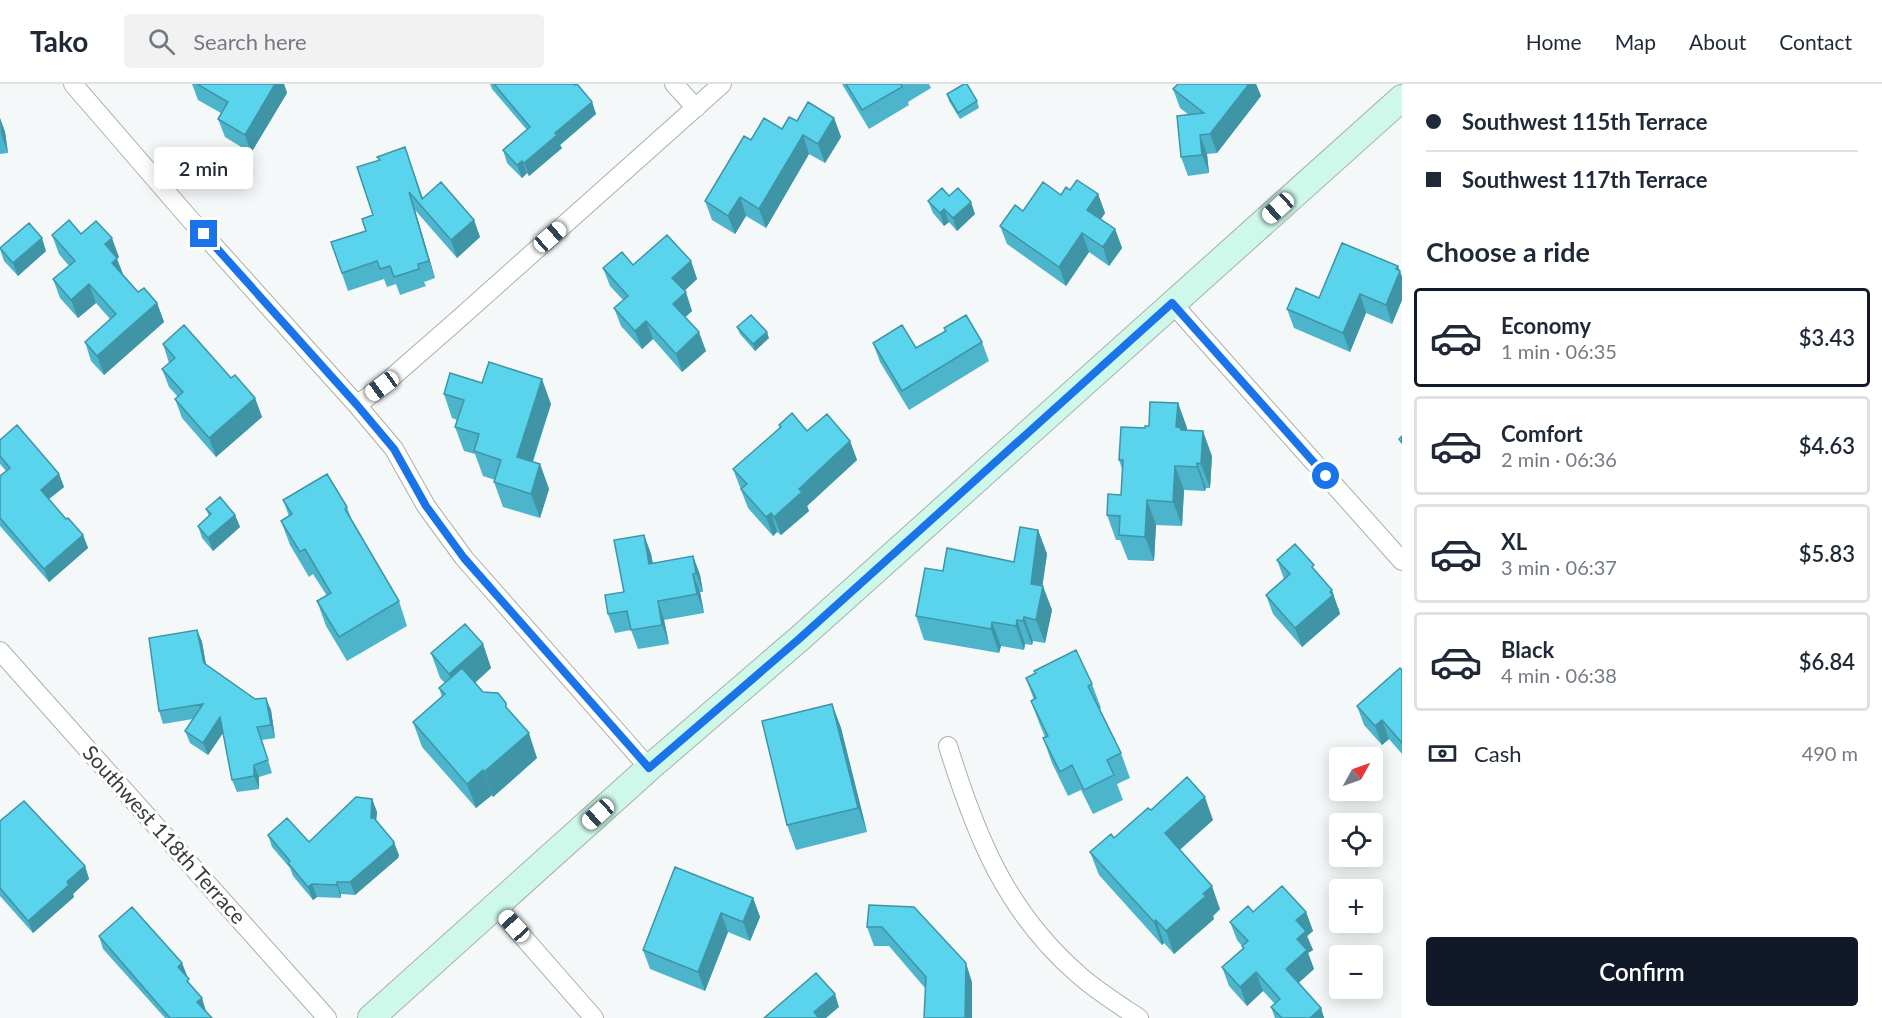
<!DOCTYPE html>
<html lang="en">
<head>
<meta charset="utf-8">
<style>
	:root { --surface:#fff; --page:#f2f2f3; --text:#1f2937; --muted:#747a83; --line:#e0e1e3; --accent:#111827 }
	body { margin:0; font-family:Lato,sans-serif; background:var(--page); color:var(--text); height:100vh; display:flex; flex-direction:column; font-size:22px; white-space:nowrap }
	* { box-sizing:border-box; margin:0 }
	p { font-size:20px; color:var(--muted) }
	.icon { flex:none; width:33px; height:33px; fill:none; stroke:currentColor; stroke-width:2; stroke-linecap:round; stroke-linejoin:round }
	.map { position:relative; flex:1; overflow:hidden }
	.details { display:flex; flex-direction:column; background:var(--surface); width:480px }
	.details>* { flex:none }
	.top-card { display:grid; align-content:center; height:132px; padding:0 24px; background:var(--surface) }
	.needle { width:39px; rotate:50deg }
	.controls { position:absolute; left:1329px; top:663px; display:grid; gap:12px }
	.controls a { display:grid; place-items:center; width:54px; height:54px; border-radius:6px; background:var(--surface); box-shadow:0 3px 15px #0003; font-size:30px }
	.end { position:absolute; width:27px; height:27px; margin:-14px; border:8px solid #1a73e8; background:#fff; box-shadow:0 0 0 3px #fff }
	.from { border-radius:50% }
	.bubble { position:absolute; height:42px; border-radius:6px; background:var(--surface); box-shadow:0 3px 15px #0003; font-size:20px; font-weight:600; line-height:42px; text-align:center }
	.car { position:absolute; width:18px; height:36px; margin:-18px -9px; border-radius:8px; box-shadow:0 0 4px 2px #0007; background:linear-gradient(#fff 24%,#345 0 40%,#fff 0 76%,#345 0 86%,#fff 0) }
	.top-card b { display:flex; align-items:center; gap:21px; height:57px; font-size:22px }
	.top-card b+b { border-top:2px solid var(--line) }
	.top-card i { width:15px; height:15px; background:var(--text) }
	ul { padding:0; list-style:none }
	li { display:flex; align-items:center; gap:18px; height:99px; margin:0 12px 9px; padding:0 12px; border:3px solid var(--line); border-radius:6px }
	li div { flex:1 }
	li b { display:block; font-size:22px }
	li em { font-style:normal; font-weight:600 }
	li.on { border-color:var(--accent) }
	li>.icon { width:54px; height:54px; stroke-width:1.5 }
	h2 { padding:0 24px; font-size:27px; line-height:72px }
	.pay { display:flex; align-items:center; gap:15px; height:66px; padding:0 24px; font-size:22px }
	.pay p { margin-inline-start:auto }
	.cta { display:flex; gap:12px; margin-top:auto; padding:12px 24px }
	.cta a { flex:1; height:69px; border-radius:6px; background:var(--accent); color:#fff; font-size:24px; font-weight:600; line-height:69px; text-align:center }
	header { display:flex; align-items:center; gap:36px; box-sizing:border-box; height:84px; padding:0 30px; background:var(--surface); border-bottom:2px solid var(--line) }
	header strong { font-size:28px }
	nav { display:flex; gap:33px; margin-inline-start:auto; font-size:21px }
	.search { width:420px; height:54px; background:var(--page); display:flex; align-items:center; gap:15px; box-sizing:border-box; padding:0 21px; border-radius:6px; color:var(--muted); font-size:22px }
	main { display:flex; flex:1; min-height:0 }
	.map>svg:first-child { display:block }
</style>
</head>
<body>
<header>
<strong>Tako</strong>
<div class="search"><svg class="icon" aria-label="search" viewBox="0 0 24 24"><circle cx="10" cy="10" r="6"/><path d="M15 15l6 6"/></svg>Search here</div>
<nav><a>Home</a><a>Map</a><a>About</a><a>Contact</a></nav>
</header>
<main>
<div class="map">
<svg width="1402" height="934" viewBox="0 0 1402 934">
	<rect width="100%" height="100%" fill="#f4f8f8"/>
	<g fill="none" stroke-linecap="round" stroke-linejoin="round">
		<defs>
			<path id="street" d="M73 0 188 133 357 321 394 365 426 422 464 474 649 684
				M674 0 696 24
				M1172 219 1402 477
				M357 321 382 302 453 240 722 0
				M0 567 327 934
				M948 662C976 752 1006 828 1079 891 1097 907 1118 920 1139 934
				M496 822 594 934"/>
			<path id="secondary" d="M371 934 649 684 799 555 1402 14"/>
		</defs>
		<!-- street casing -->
		<use href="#street" stroke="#aaafae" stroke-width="20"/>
		<!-- secondary casing -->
		<use href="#secondary" stroke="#aaafae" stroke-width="28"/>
		<!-- street -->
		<use href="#street" stroke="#fff" stroke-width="18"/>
		<!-- secondary -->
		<use href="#secondary" stroke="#cef8e9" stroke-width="26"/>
	</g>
	<!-- wall -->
	<path fill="#4db5cb" d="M192 0H284L287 9 251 69 225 53 218 35 221 29 198 16Z
		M490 0H573L592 18 596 30 560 61 562 64 529 92 527 89 522 94 507 79 503 66 527 46 492 5Z
		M842 0H929L931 4 908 18 909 21 869 45Z
		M1178 0H1256L1261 12 1217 69 1207 70 1209 89 1188 92 1181 73 1189 31 1180 24 1173 5Z
		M947 10 977 17 979 24 960 35 949 17Z
		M0 34 5 48 8 69 0 70Z
		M834 34 841 53 825 79 809 70 766 144 746 132 735 150 712 136 705 117 751 56 782 45Z
		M405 63 423 114 474 136 480 153 457 174 415 126 435 194 424 198 426 202 400 211 396 200 387 203 384 195 348 207 331 158 366 147 373 131 379 76 377 73Z
		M1070 106 1098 110 1105 129 1101 135 1115 145 1122 164 1109 182 1089 168 1066 202 1007 160 1000 142 1023 127Z
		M949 112 975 130 957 147 949 138 944 142 933 129 928 117Z
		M81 150 119 173 117 175 123 190 138 208 157 219 164 238 104 291 91 277 85 258 110 235 96 219 78 234 60 214 53 195 69 182 59 170 52 151Z
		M0 165 46 167 18 192 4 177Z
		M691 177 697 195 684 207 692 227 685 233 706 267 682 288 653 255 642 265 621 242 614 224 623 216 610 202 603 184Z
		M1398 182 1402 193V216L1392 240 1366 229 1350 268 1294 244 1287 225 1319 214Z
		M737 243 769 254 755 267 740 250Z
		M944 244 982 258 989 277 909 326 880 278 873 259 916 264 945 247Z
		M163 260 231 294 255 314 262 333 216 373 182 334 175 315 178 313 169 303 162 285 169 279Z
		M444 310 551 320 533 378 540 380 549 405 540 434 503 423 494 398 495 396 483 392 475 370 464 367 455 343 457 336 452 334Z
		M1178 319 1187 344V346L1212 372 1210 404H1206L1205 407 1184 406 1182 442 1156 441 1154 477 1128 476 1120 456H1116L1107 431 1121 411 1122 385 1119 376 1145 344 1149 342Z
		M779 341 850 357 857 376 807 422 809 427 781 451 777 448 773 452 748 424 733 385 780 344Z
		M0 356 59 390 64 403 49 415 66 435 83 451 88 464 49 498 0 442V392L6 387 0 380Z
		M283 416 347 423 352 437 399 517 407 542 347 577 326 542 317 517 327 512 313 490 309 493 290 461 281 437 289 432Z
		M206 425 235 431 240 443 213 467 202 454 198 442 209 432Z
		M1038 446 1047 470 1042 502 1052 526 1045 559 1033 557 1032 561 1025 560 1024 566 1001 562 999 569 924 556 916 532 1014 478Z
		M644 451 651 470 653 479 693 472 700 491 703 508H700L704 529 664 536 669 560 638 565 631 546 615 549 608 530 624 508Z
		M1277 476 1317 489 1339 525 1340 530 1302 563 1273 530 1266 511 1284 495Z
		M197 546 202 558 206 581 271 626 275 654 262 656 272 689 259 693V705L237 708 232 696 223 649 208 671 190 659 185 647 193 635 163 640 159 627Z
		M483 560 491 584 475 599 483 608 509 626 537 674 493 713 492 711 476 724 422 663 413 638 442 613 439 604 445 599 440 594 431 569Z
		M1402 586V670L1389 655 1382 661 1364 641 1357 622Z
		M1026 594 1092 600 1101 624 1100 625 1121 669 1130 694 1117 700 1123 716 1093 730 1081 706 1068 712 1052 679 1043 654 1045 653 1040 641 1031 617 1034 616Z
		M832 620 841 644 867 748 796 766 787 741Z
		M372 715 377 728 376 736 399 771 398 774 355 811 341 810V814L317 813 313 816 293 792 290 784 272 763 268 751 309 758Z
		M1151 726 1213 736 1180 766 1220 825 1213 832 1214 835 1174 870 1164 859 1162 861 1099 791 1090 768 1114 754Z
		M0 737 85 782 89 795 73 810 74 813 33 849 0 812Z
		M753 814 760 833 750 857 728 848 705 907 650 885 643 866Z
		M869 821 972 898 925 904 889 862H874L867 843Z
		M1253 828H1306L1313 847 1307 852 1313 866 1308 869 1314 885 1298 899 1321 924 1324 934H1275L1271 923 1275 920 1263 907 1247 922 1229 902 1222 883 1243 864 1242 862 1237 856 1230 838Z
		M99 852 182 879 187 892H186L191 902 206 927 212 934H165L103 865Z"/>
	<!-- shaded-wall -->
	<path fill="#3f94a5" d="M275 0H284L287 9 251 69 245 51Z
		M1249 0H1256L1261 12 1217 69 1210 50Z
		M592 18 596 30 560 61 562 64 529 92 524 79 555 49Z
		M0 34 5 48 8 69 1 50Z
		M834 34 841 53 825 79 818 60Z
		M803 51 809 70 766 144 759 125Z
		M1200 51 1207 70 1209 89 1202 71Z
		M522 77 527 89 522 94 517 81Z
		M409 108 415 126 435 194 429 177Z
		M1098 110 1105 129 1094 145 1087 126Z
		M740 113 746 132 735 150 728 132Z
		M971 118 975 130 957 147 953 134Z
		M944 125 949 138 944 142 940 129Z
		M474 136 480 153 457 174 451 156Z
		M1115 145 1122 164 1109 182 1103 163Z
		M1082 149 1089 168 1066 202 1059 183Z
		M42 154 46 167 18 192 13 179Z
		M112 154 119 173 117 175 124 193 112 179 105 160Z
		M691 177 697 195 679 212 672 194Z
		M1398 182 1402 193V216L1392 240 1386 221Z
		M89 200 96 219 78 234 71 216Z
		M686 208 692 227 680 238 673 220Z
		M1360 210 1366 229 1350 268 1343 249Z
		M157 219 164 238 104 291 97 272Z
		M646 237 653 255 642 265 635 247Z
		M699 248 706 267 682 288 676 270Z
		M767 248 769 254 755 267 753 260Z
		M542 295 551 320 526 397 517 373Z
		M255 314 262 333 216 373 209 354Z
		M1178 319 1187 344 1186 357 1176 343Z
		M1203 347 1212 372 1210 404 1201 380Z
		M850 357 857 376 807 422 809 427 781 451 774 433 799 405Z
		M1197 379 1206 404 1205 407 1197 383Z
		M540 380 549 405 540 434 531 410Z
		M1175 382 1184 406 1182 442 1173 418Z
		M59 390 64 403 45 418 41 406Z
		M1147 416 1156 441 1154 477 1145 453Z
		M771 429 777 448 773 452 766 433Z
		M235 431 240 443 213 467 208 454Z
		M1038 446 1047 470 1041 512 1043 502 1052 526 1045 559 1036 536 1031 500Z
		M83 451 88 464 49 498 44 485Z
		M644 451 651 470 656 499 649 480Z
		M693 472 700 491 703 508 696 489Z
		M693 490 700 508 704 529 697 510Z
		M1332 506 1340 530 1302 563 1295 544Z
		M658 517 664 536 669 560 662 541Z
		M1024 533 1033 557 1032 561 1023 537Z
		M1017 536 1025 560 1024 566 1016 542Z
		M992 538 1001 562 999 569 991 545Z
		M197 546 202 558 208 592 204 579Z
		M483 560 491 584 458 614 449 590Z
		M266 614 271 626 275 654 271 641Z
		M832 620 841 644 867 748 858 724Z
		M220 633 225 646 208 671 203 659Z
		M1382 636 1389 655 1382 661 1375 642Z
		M529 649 537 674 493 713 484 688Z
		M254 681 259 693V705L254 692Z
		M483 686 492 711 476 724 467 700Z
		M1205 713 1213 736 1173 771 1165 749Z
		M372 715 377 728 375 747 371 734Z
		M394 758 399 771 398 774 355 811 350 798Z
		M85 782 89 795 73 810 74 813 33 849 28 837 67 798Z
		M337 798 341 810V814L337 801Z
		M312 800 317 813 313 816 308 803Z
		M1212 802 1220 825 1213 832 1214 835 1174 870 1166 847Z
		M753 814 760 833 750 857 743 838Z
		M1306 828 1313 847 1307 852 1313 866 1308 869 1314 885 1293 904 1286 885 1297 855 1296 836Z
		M721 829 728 848 705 907 698 888Z
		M1156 836 1164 859 1162 861 1154 838Z
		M182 879 187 892 182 896 178 883Z
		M966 879 972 898V934H965Z
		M1256 888 1263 907 1247 922 1240 903Z
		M835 910 839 923 826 934H816L814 928Z
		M202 914 206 927 202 930 197 918Z
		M1321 924 1324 934H1310Z"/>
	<!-- building -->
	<path fill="#5ad3ec" stroke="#3f94a5" stroke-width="1.5" d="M197 0H275L245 51 218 35 228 18Z
		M494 0H573L575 1 577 0 592 18 555 49 557 51 524 79 522 77 517 81 503 66 530 43Z
		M846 0H901L902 3 862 26Z
		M964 0H967L977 17 958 29 947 10Z
		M1178 0H1249L1210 50 1200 51 1202 71 1181 73 1177 32 1204 29 1173 5Z
		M808 18 834 34 818 60 803 51 759 125 740 113 728 132 705 117 744 52 751 56 764 34 782 45 789 33 797 37Z
		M405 63 422 115 441 98 474 136 451 156 409 108 429 177 418 180 419 185 394 193 390 182 380 185 377 177 342 189 331 158 366 147 362 135 373 131 357 83 380 76 377 73Z
		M1077 96 1098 110 1087 126 1115 145 1103 163 1082 149 1059 183 1000 142 1015 121 1023 127 1043 98 1061 111 1066 103 1070 106Z
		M942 104 949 112 958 104 971 118 953 134 944 125 940 129 928 117Z
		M69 136 81 150 96 137 112 154 105 160 117 174 112 179 138 208 144 204 157 219 97 272 85 258 116 230 89 200 71 216 53 195 75 177 52 151Z
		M29 139 42 154 13 179 0 164Z
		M667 151 691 177 672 194 686 208 673 220 699 248 676 270 646 237 635 247 614 224 628 212 603 184 622 168 633 181Z
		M1342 159 1398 182 1396 185 1400 187 1386 221 1360 210 1343 249 1287 225 1296 204 1319 214Z
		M751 231 767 248 753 260 737 243Z
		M966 231 982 258 902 307 873 259 902 241 916 264 946 247 944 244Z
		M184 241 231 294 235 291 255 314 209 354 175 315 183 308 162 285 175 274 163 260Z
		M489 278 542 295 517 373 540 380 531 410 494 398 501 376 474 367 479 350 455 343 464 316 444 310 450 289 482 299Z
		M1150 318 1178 319 1176 343 1181 344V346L1203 347 1201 380 1197 379V383L1175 382 1173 418 1147 416 1145 453 1119 451 1120 432 1107 431 1108 410 1121 411 1123 376H1119L1121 343 1145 344V342H1149Z
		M792 329 807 347 827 330 850 357 799 405 802 408 774 433 771 429 766 433 741 405 747 400 733 385 781 343 779 341Z
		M17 341 59 390 41 406 66 435 68 434 83 451 44 485 0 434V392L10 384 0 372V356Z
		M1402 352V359L1399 355Z
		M327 390 347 423 345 425 399 517 339 553 317 517 331 509 305 465 300 468 281 437 292 430 283 416Z
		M220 413 235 431 208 454 198 442 211 430 206 425Z
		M1020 443 1038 446 1031 500 1043 502 1036 536 1024 533 1023 537 1017 536 1016 542 992 538 991 545 916 532 925 484 943 487 947 464 1014 478Z
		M644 451 649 480 693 472 696 489 693 490 697 510 658 517 662 541 631 546 627 527 608 530 605 511 624 508 614 456Z
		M1295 460 1314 481 1312 483 1332 506 1330 508 1333 511 1295 544 1266 511 1290 490 1277 476Z
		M465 540 483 560 449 590 431 569Z
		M197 546 204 579 255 615 266 614 271 641 257 643 268 676 254 681V692L232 696 220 633 203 659 185 647 203 620 159 627 149 554Z
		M1076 566 1092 600 1088 602 1121 669 1107 676 1114 691 1084 706 1072 681 1060 688 1043 654 1048 652 1031 617 1036 614 1026 594 1036 589 1034 587Z
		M462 584 483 608 498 609 506 619V623L529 649 484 688 483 686 467 700 413 638 445 610 439 604Z
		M1400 584 1402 586V659L1382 636 1375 642 1357 622Z
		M832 620 858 724 787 741 762 637Z
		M1187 693 1205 713 1165 749 1212 802 1203 810 1206 812 1166 847 1156 836 1154 838 1090 768 1111 750 1114 754 1148 724 1151 726Z
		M356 713 372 715 371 734H374L394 758 393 761 350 798H337V801L312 800 308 803 288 779 290 777 268 751 287 734 309 758Z
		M24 717 85 782 67 798 69 801 28 837 0 804V737Z
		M675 783 753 814 743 838 721 829 698 888 643 866Z
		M1282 802 1306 828 1296 836 1306 847 1297 855 1307 866 1286 885 1321 924 1310 934H1282L1271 923 1280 915 1256 888 1240 903 1222 883 1244 864 1242 862 1248 857 1230 838 1248 822 1253 828Z
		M869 821 914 823 966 879 965 934H924L926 893 882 843H867Z
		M132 823 182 879 178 883 189 895 187 897 202 914 197 918 212 934H170L99 852Z
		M816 889 835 910 814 928 819 934H764Z"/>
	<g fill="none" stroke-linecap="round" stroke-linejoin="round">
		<!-- route -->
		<path stroke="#1a73e8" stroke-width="8" d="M204 150 357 321 394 365 426 422 464 474 649 684 799 555 1172 219 1326 392"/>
	</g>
	<g text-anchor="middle" stroke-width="6" stroke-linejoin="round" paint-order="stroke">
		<!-- street labels -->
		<g font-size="21" fill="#3b3c3c" stroke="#fff">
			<text transform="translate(164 751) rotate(48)" y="7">Southwest 118th Terrace</text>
		</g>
	</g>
</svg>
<div class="controls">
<a><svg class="needle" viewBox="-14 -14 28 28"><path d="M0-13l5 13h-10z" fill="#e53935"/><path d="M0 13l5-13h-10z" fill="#747a83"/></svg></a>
<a><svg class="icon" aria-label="locate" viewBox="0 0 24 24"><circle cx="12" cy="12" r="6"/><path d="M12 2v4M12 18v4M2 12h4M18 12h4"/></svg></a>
<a>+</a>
<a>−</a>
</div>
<i class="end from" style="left:1326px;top:392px"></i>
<i class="end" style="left:204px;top:150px"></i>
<div class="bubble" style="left:154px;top:63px;width:99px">2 min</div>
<i class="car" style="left:1278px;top:124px;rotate:228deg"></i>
<i class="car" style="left:550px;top:153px;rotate:49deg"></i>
<i class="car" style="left:382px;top:302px;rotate:234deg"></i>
<i class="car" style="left:598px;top:730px;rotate:228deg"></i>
<i class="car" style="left:514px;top:842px;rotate:318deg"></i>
</div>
<section class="details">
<div class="top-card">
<b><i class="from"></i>Southwest 115th Terrace</b>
<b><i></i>Southwest 117th Terrace</b>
</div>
<h2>Choose a ride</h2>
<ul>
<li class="on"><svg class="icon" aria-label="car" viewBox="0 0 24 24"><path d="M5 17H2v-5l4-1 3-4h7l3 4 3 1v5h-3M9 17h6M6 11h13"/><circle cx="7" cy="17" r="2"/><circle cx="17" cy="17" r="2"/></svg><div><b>Economy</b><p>1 min · 06:35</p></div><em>$3.43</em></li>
<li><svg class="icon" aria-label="car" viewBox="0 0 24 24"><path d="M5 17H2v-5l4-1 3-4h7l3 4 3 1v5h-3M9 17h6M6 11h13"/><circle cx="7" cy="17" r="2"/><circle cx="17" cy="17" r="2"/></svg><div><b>Comfort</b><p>2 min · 06:36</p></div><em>$4.63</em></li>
<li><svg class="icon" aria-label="car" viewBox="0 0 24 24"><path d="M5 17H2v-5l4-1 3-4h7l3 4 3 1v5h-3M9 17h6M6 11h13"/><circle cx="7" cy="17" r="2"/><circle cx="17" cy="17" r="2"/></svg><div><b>XL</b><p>3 min · 06:37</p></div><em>$5.83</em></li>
<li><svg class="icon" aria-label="car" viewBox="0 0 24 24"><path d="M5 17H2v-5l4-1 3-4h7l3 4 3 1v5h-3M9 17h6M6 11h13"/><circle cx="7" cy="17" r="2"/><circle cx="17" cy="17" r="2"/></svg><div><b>Black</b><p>4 min · 06:38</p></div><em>$6.84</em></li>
</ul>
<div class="pay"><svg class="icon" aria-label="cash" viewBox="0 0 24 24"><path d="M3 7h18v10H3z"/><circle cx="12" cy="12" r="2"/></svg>Cash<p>490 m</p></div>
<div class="cta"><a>Confirm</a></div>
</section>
</main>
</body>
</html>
